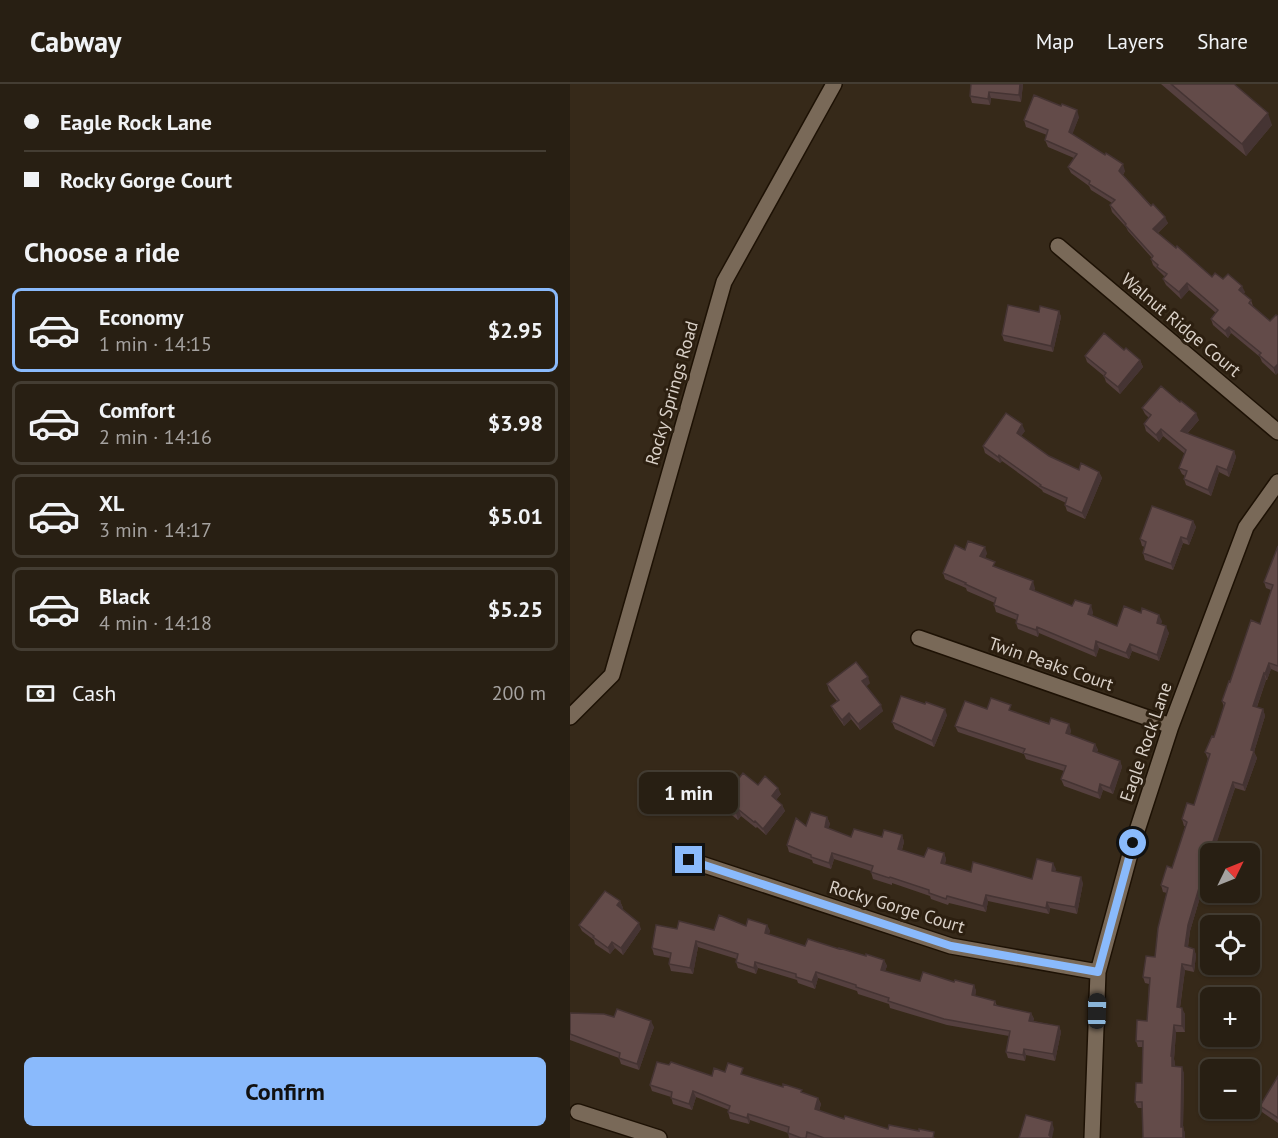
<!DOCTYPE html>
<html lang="en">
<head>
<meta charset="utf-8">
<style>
	:root { --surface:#281f13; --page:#30271c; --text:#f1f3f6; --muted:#a5a2a0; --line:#443d33; --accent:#8abafc }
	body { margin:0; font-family:"PT Sans",sans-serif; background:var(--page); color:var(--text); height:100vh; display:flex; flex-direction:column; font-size:22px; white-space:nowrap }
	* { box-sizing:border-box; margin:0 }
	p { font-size:20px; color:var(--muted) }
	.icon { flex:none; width:33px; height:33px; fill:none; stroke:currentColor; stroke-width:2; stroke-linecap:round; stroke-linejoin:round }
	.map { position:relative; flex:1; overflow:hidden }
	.drawer { display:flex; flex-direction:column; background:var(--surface); width:570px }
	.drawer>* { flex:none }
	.guide { display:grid; align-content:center; height:132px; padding:0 24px; background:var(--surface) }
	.needle { width:39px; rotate:47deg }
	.controls { position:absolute; left:630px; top:759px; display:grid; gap:12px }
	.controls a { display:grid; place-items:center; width:60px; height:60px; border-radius:9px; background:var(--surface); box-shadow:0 2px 4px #0004,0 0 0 2px var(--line); font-size:30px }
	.end { position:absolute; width:27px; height:27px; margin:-14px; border:8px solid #8abafc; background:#111; box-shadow:0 0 0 3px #111 }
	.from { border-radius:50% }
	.bubble { position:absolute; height:42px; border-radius:9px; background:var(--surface); box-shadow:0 2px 4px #0004,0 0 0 2px var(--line); font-size:20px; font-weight:700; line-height:42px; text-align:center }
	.car { position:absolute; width:18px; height:36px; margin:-18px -9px; border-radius:8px; box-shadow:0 0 4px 2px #0007; background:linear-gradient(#222 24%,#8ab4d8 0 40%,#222 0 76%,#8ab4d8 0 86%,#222 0) }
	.guide b { display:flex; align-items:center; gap:21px; height:57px; font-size:22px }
	.guide b+b { border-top:2px solid var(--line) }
	.guide i { width:15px; height:15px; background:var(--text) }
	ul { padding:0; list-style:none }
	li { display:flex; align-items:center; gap:18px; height:84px; margin:0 12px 9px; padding:0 12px; border:3px solid var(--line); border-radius:9px }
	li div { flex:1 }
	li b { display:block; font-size:22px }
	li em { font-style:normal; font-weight:700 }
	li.current { border-color:var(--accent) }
	li>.icon { width:54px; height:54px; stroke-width:1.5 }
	h2 { padding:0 24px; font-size:27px; line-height:72px }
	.pay { display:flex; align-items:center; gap:15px; height:66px; padding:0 24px; font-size:22px }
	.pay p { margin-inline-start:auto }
	.cta { display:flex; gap:12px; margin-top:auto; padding:12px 24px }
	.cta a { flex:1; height:69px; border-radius:9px; background:var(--accent); color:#111; font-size:24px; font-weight:700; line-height:69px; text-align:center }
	header { display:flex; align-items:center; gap:36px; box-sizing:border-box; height:84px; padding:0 30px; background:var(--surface); border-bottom:2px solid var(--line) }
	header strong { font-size:28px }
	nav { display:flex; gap:33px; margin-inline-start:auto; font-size:21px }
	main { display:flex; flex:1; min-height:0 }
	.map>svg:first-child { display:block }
</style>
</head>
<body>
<header>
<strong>Cabway</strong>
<nav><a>Map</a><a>Layers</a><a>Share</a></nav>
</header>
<main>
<section class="drawer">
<div class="guide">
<b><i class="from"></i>Eagle Rock Lane</b>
<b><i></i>Rocky Gorge Court</b>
</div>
<h2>Choose a ride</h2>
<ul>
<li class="current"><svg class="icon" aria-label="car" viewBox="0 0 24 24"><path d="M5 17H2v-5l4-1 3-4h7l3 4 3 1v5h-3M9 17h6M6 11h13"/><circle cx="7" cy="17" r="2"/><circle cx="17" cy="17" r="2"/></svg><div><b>Economy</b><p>1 min · 14:15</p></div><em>$2.95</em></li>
<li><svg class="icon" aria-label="car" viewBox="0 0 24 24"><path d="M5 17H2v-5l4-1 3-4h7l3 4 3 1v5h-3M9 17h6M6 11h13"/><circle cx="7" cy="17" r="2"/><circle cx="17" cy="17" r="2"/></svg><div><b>Comfort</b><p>2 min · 14:16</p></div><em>$3.98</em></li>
<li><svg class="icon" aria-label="car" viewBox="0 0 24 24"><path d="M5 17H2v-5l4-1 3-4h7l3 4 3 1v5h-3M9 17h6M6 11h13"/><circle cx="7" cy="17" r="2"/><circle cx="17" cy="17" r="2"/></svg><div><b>XL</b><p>3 min · 14:17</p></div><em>$5.01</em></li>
<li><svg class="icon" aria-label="car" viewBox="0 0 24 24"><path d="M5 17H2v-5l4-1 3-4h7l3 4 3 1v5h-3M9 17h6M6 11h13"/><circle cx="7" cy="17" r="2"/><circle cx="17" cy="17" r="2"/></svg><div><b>Black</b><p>4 min · 14:18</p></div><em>$5.25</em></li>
</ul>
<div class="pay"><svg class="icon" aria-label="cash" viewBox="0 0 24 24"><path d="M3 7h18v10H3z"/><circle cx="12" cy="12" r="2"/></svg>Cash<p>200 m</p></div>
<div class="cta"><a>Confirm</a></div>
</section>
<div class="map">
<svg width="708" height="1054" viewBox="0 0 708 1054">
	<rect width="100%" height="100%" fill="#362919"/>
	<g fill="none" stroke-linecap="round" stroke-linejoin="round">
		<defs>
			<path id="minor" d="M488 162 708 348
				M349 554 601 642
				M0 633 42 591 154 198 264 0
				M119 776 381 862 528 888
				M8 1028 89 1054
				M522 1054 528 888 563 759 601 642 676 443 708 398"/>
		</defs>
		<!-- minor casing -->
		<use href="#minor" stroke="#1d1104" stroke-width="18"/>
		<!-- minor -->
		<use href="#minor" stroke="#796958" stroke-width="15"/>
	</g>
	<!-- wall -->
	<path fill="#55403f" d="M453 0 451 18 421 14 420 21 402 19 400 12Z
		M591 0H664L702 41 676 72Z
		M491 22 509 33 502 50 555 87 553 91 598 139 588 149 606 164 642 193 653 195 675 208 673 210 681 216 706 291 692 278 690 273 661 249 658 254 643 241 641 235 646 229 619 206 611 215 596 201 593 195 595 193 583 181 581 175 582 174 558 147 556 143 542 128 540 121 542 119 521 106 519 102 501 89 498 83 504 74 478 63 475 56 477 51 456 43 454 36Z
		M489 227 491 233 483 268 434 257 432 251 469 228Z
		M554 266 570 276 573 283 550 310 536 298 534 292 517 278 515 272Z
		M572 324 629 336 617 350 664 367 666 373 659 393 649 388 641 412 616 401 614 395 615 392 612 390 609 384 615 370 593 352 589 358 576 347 574 340 579 334 575 330Z
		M455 347 451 352 479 372 509 386 529 388 532 394 515 435 497 427 495 421 496 419 473 408 472 406 432 377 430 379 415 369 413 362Z
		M623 437 626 443 619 461 613 459 603 486 575 476 573 469 575 463 572 462 570 455Z
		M708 462V588L701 585 697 596H696L687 623 693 625 695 632 684 668 687 674 675 707 665 704 633 798 634 800 620 847 618 863 624 865 626 871 624 888 615 886 610 924 615 930V948H606L604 975 605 982 614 989 613 1044 615 1049 573 1024H568L565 1018 572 999 573 963H568L566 957 577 937 579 900 575 899 573 893 585 873 597 809 593 808 591 801 602 784 616 742H614L612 735 624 721 638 675 635 668 644 653 654 623 652 617 660 598 690 540 701 506 696 504 694 498Z
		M395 466 417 469 415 474 427 484 465 504 464 507 502 522 523 528 522 532 547 542 592 537 591 540 599 549 589 577 562 567 559 575 529 564 526 573 469 549 468 553 448 545 446 539 447 536 426 528 424 521 425 519 397 507 396 504 375 495 373 489Z
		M300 599 296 602 313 627 290 646 281 635 274 642 264 628 261 622 267 617 259 607 257 600Z
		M355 620 377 631 364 663 325 645 322 638Z
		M417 625 443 628 501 646 500 651 525 660 528 666 527 668 550 677 552 683 543 710 533 706 530 715 494 702 491 695 494 687 456 675 454 670 388 648 385 642Z
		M188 701 211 710 206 716 212 721 215 727 196 751 187 743 186 744 171 732 168 736 153 724 151 717Z
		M257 733 260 740 258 744 281 753H312L332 751 334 758 332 766 354 773 374 769 376 775 375 780 401 788 462 795 486 785 485 787 513 799 507 830 480 824 479 830 418 817 416 828 379 819 378 821 361 815 360 812 322 799V801L303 795 301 788V787L264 775 261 785 243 779 242 776 219 768 217 761 236 742Z
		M50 817 53 824 52 825 71 845 53 871 45 864 40 870 25 860 24 856 12 847 9 841Z
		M197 841 200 847 199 850 235 862 269 865 314 876 317 882 315 887 350 897 384 898 404 901 406 907 405 912 425 917 427 922 461 929 464 935 463 937 489 942 491 948 485 977 456 971 455 977 438 974 436 968 439 952 377 941 320 924 319 920 288 910 287 907 248 894 245 905 228 899 227 896 188 884 186 890 168 884 166 878 167 875 128 863 123 890 101 887 99 880 100 874 84 871 82 864 107 845 144 846 176 842Z
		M0 929 44 933 84 943 69 986 51 980 49 974 0 956Z
		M99 981 142 992 155 988 175 991 248 1014 251 1020 249 1027 274 1035 318 1045 366 1054H219L218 1049 180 1036 179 1040 160 1035 158 1028 159 1026 126 1013 122 1026 103 1020 101 1013 82 1007 80 1001Z
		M708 992V1039L692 1028 690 1022Z"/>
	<!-- shaded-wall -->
	<path fill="#453433" d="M450 0H453L451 18 449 11Z
		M419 8 421 14 420 21 418 15Z
		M507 26 509 33 501 54 499 48Z
		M698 29 702 41 676 72 672 60Z
		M553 80 555 87 551 94 549 87Z
		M595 133 598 139 585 151 583 145Z
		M617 199 619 206 611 215 609 208Z
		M672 202 675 208 671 212 669 206Z
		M489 227 491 233 483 268 481 262Z
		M659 243 661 249 658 254 655 247Z
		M570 276 573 283 550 310 548 303Z
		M708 280V289L706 291 704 284Z
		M626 329 629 336 613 354 611 347Z
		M452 340 455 347 449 355 447 349Z
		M591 345 593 352 589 358 586 351Z
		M664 367 666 373 659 393 657 386Z
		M429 371 432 377 430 379 428 373Z
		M647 382 649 388 641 412 638 406Z
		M529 388 532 394 515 435 512 429Z
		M623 437 626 443 619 461 617 455Z
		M611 453 613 459 603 486 601 480Z
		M415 463 417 469 413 479 410 472Z
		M463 497 465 504 462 512 460 505Z
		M521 521 523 528 520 537 518 530Z
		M589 531 592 537 589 545 587 539Z
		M596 542 599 549 589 577 587 571Z
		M467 543 469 549 468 553 466 546Z
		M526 557 529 564 526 573 524 567Z
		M560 560 562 567 559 575 556 569Z
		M699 579 701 585 697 596 695 590Z
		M694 589 696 596 685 628 683 622Z
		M298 593 300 599 295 604 292 597Z
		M311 621 313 627 290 646 288 640Z
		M375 625 377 631 364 663 362 657Z
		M693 625 695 632 684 668 687 674 675 707 673 701 681 666Z
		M279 629 281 635 274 642 272 636Z
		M499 640 501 646 498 656 496 649Z
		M525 660 528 666 525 673 523 667Z
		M550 677 552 683 543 710 540 704Z
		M663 698 665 704 643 770H640V777L633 798 634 800 620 847 617 869 615 862 618 841 631 793Z
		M530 700 533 706 530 715 528 709Z
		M208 704 211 710 204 718 202 712Z
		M212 721 215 727 196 751 193 745Z
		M169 726 171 732 168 736 166 729Z
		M257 733 260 740 257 749 255 743Z
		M332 751 334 758 330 771 328 765Z
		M262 769 264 775 261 785 259 779Z
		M374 769 376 775 373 785 371 779Z
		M483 779 486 785 484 793 482 787Z
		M511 793 513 799 507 830 505 823Z
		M416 811 418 817 416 828 413 822Z
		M50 817 53 824 50 828 47 821Z
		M477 818 480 824 479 830 476 824Z
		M69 839 71 845 53 871 51 864Z
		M197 841 200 847 197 855 195 849Z
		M126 857 128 863 123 890 120 884Z
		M42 858 45 864 40 870 38 864Z
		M624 865 626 871 624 888 622 882Z
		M314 876 317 882 313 892 311 886Z
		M185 878 188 884 186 890 184 884Z
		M612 880 615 886 609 930 607 923Z
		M246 888 248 894 245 905 242 898Z
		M404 901 406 907 404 918 402 911Z
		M612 924 615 930V948L612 942Z
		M461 929 464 935 462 943 459 937Z
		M81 937 84 943 69 986 67 980Z
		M604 941 606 948 604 975 605 978 604 989 602 982 601 972Z
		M489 942 491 948 485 977 483 970Z
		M454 965 456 971 455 977 453 971Z
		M612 983 614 989 613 1044 615 1049V1054H613L611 1043Z
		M123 1007 126 1013 122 1026 119 1020Z
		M248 1014 251 1020 247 1032 245 1025Z
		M178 1030 180 1036 179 1040 177 1034Z
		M482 1038 484 1045 482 1054H480L479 1051Z"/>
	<!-- building -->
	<path fill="#634b49" stroke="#453433" stroke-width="1.5" d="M401 0H450L449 11 419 8 418 15 400 12Z
		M601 0H664L698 29 672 60Z
		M464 11 491 22 492 20 507 26 499 48 535 71 536 69 553 80 549 87 581 122 583 120 595 133 583 145 606 164 607 162 642 193 645 189 653 195 658 190 672 202 669 206 681 216 679 219 700 237 706 231 708 232V280L704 284 689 271 691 269 659 243 655 247 641 235 648 226 617 199 609 208 593 195 597 190 587 183 588 181 581 175 583 172 555 141 556 140 540 121 545 116 519 100 520 97 498 83 507 70 475 56 478 46 454 36Z
		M438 221 469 228 470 222 489 227 481 262 432 251Z
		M534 249 554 266 556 264 570 276 548 303 534 292 536 289 515 272Z
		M591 302 610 318 611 317 626 329 611 347 664 367 657 386 647 382 638 406 614 395 617 387 609 384 616 366 591 345 586 351 574 340 581 331 572 324Z
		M436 329 452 340 447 349 479 372 509 386 511 379 529 388 512 429 495 421 497 414 470 402 471 401 429 371 428 373 413 362Z
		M582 422 623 437 617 455 611 453 601 480 573 469 576 458 570 455Z
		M398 457 415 463 410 472 425 478 423 482 463 497 460 505 502 522 505 516 521 521 518 530 547 542 554 522 571 529 572 524 589 531 587 539 596 542 587 571 560 560 556 569 526 557 524 567 467 543 466 546 446 539 448 531 424 521 426 514 395 500 396 499 373 489 385 461 395 466Z
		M708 462V582L699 579 695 590 694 589 683 622 693 625 681 666 684 667 673 701 663 698 631 793 632 794 618 841 615 862 624 865 622 882 612 880 607 923 612 924V942L604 941 601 972H602V982L612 983 611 1043H613V1054H573L572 1018H565L566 999H572L573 957H566L567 936 577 937 580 894 573 893 576 872 585 873 588 844 598 804 591 801 597 782 602 784 617 738 612 735 617 719 624 721 640 670 635 668 642 652 644 653 655 619 652 617 659 597 660 598 681 536 690 540 703 501 694 498Z
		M286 578 298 593 292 597 311 621 288 640 279 629 272 636 261 622 269 616 257 600Z
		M331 612 355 620 356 618 375 625 362 657 322 638Z
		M421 614 441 621 439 626 479 640 481 634 499 640 496 649 525 660 523 667 550 677 540 704 530 700 528 709 491 695 496 682 453 669 455 665 385 642 395 617 417 625Z
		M173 689 188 701 195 692 208 704 202 712 212 721 193 745 185 737 184 738 169 726 166 729 151 717Z
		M241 728 257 733 255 743 281 753 284 745 312 753 314 746 332 751 328 765 354 773 358 764 374 769 371 779 401 788 403 778 462 795 467 775 483 779 482 787 511 793 505 823 477 818 476 824 416 811 413 822 377 812 376 815 359 809V806L320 793 319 794 301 788 303 782 262 769 259 779 241 773V771L217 761 226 734 236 742Z
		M35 807 50 817 47 821 69 839 51 864 42 858 38 864 23 853 24 852 9 841Z
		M149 831 176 842 178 835 197 841 195 849 235 862 238 855 269 865V864L296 872V870L314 876 311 886 350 897 353 888 384 898 385 896 404 901 402 911 425 917 424 921 461 929 459 937 489 942 483 970 454 965 453 971 436 968 440 947 374 935 318 917 319 914 286 903V901L246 888 242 898 226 893V890L185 878 184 884 166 878 168 870 126 857 120 884 99 880 101 869 82 864 86 841 107 845 109 837 144 846Z
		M47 925 81 937 67 980 49 974 50 969 0 950V929L34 930 44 933Z
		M87 978 99 981 101 978 142 992 144 984 155 988 158 979 173 984 171 990 213 1003V1000L232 1006 231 1008 248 1014 245 1025 274 1035 275 1032 318 1045 319 1041 349 1047V1045L364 1048 363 1054H254L237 1048 236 1054H231L218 1049 219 1043 178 1030 177 1034 158 1028 160 1022 123 1007 119 1020 101 1014 102 1008 80 1001Z
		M708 992V1034L690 1022Z
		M456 1031 482 1038 479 1051H480V1054H449Z"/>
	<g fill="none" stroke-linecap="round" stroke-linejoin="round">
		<!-- route -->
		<path stroke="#8abafc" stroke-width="8" d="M119 776 381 862 528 888 563 759"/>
	</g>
	<g text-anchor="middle" stroke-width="6" stroke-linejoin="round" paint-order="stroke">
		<!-- street labels -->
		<g font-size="18" fill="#d9d0c7" stroke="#2c1f10">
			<text transform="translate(611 241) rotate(40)" y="6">Walnut Ridge Court</text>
			<text transform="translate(102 309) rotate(-74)" y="6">Rocky Springs Road</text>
			<text transform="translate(481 580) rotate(19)" y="6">Twin Peaks Court</text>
			<text transform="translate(576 658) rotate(-71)" y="6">Eagle Rock Lane</text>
			<text transform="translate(327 823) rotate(17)" y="6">Rocky Gorge Court</text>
		</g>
	</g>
</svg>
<div class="controls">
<a><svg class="needle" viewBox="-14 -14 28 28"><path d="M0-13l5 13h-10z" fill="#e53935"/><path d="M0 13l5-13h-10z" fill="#a5a2a0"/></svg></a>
<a><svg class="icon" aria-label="locate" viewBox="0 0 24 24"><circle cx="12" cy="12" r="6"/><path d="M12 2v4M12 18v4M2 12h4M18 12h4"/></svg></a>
<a>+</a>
<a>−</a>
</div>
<i class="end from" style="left:563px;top:759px"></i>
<i class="end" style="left:119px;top:776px"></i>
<div class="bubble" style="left:69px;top:688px;width:99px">1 min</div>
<i class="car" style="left:527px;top:927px;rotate:1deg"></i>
</div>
</main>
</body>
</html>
